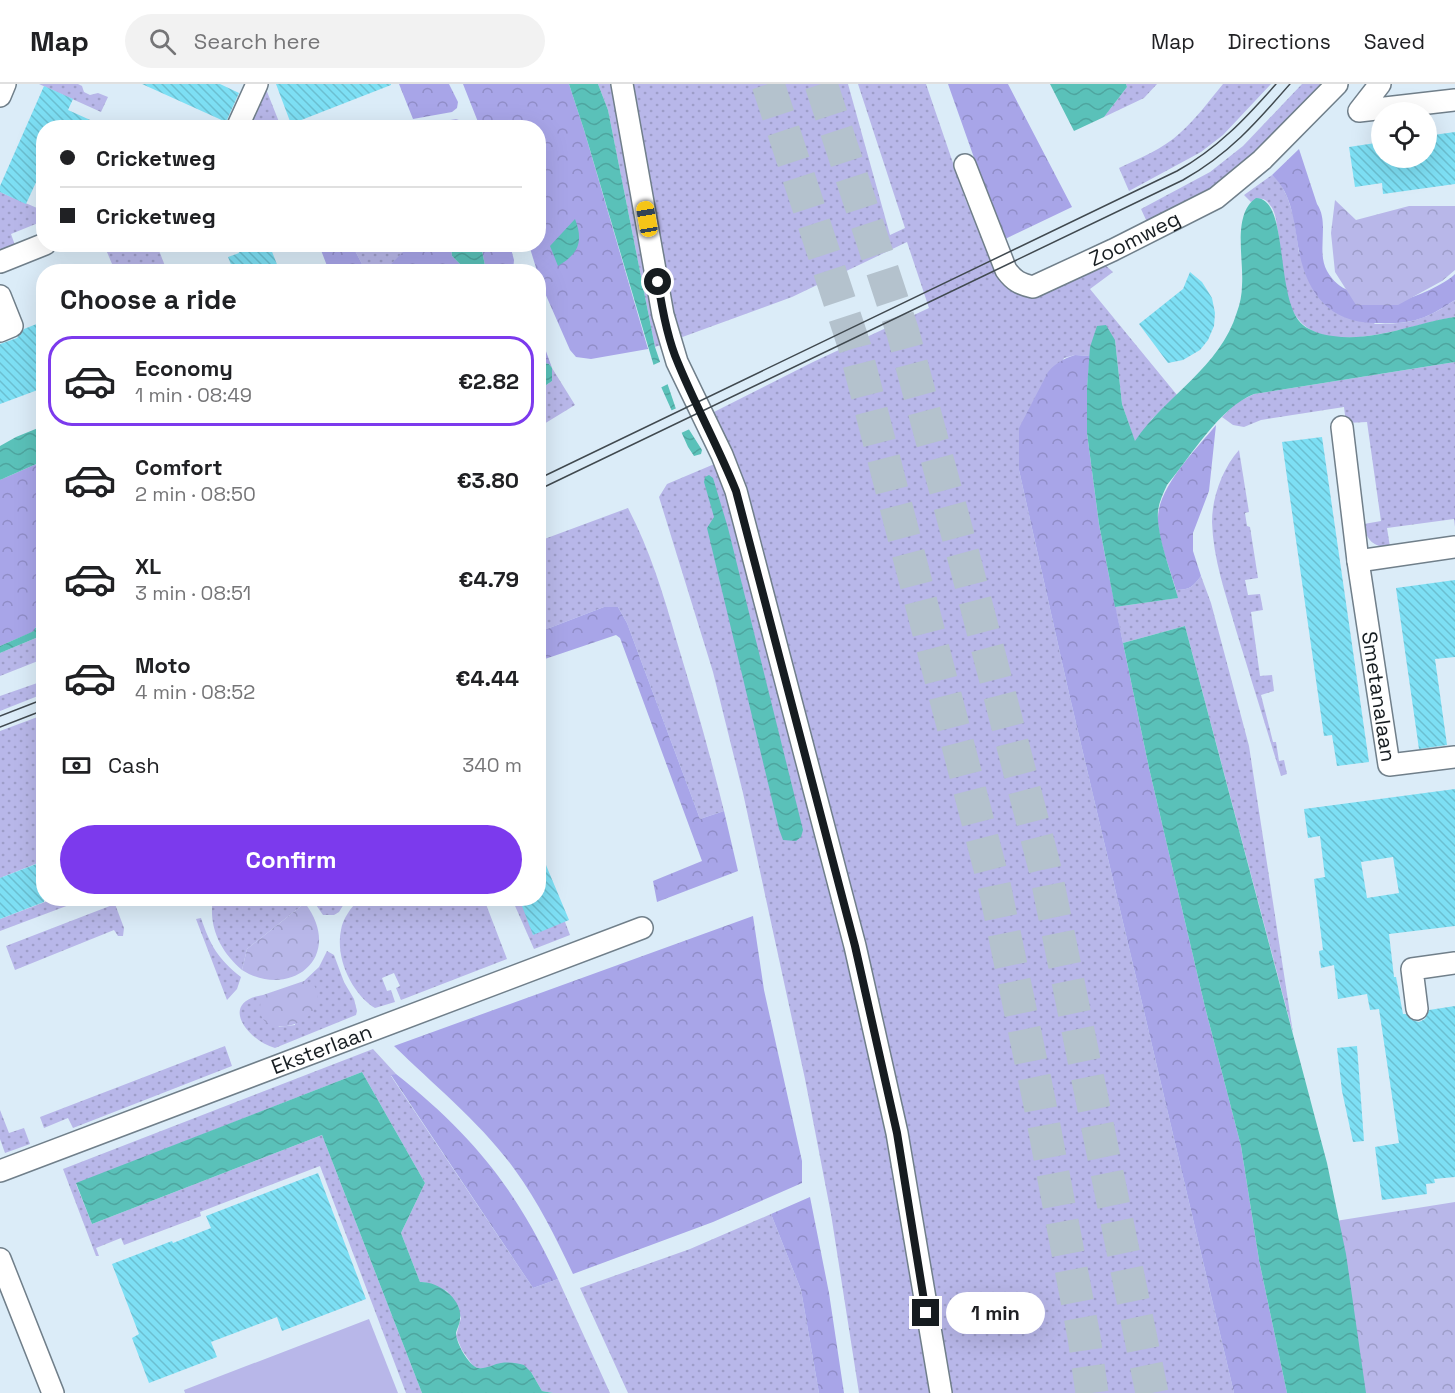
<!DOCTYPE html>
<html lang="en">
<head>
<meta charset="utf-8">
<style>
	:root { --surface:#fff; --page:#f2f2f2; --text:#202124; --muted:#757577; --line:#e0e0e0; --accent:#7c3aed }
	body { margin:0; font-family:"Space Grotesk",sans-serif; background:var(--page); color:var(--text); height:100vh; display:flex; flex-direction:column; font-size:22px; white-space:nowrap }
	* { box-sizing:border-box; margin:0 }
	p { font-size:20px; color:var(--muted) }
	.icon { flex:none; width:33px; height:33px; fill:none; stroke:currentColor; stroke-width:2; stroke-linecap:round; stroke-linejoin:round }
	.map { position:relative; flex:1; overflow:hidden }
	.sheet { position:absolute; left:36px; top:180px; width:510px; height:642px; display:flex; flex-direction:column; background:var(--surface); border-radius:24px; box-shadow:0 6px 24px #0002 }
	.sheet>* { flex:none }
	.hud { position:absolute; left:36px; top:36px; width:510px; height:132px; border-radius:24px; box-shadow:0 6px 24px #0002; display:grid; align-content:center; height:132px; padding:0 24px; background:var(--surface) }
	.controls { position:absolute; left:1371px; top:18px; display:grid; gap:12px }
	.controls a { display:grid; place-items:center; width:66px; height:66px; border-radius:50%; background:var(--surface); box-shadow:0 6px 24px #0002; font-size:30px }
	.end { position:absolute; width:27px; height:27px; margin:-14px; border:8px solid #161c20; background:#fff; box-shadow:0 0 0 3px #fff }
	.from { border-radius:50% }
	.bubble { position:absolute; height:42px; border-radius:21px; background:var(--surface); box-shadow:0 6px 24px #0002; font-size:20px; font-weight:700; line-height:42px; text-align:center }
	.car { position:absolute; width:18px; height:36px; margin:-18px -9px; border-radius:8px; box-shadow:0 0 4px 2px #0007; background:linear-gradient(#f5c518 24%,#345 0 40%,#f5c518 0 76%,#345 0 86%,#f5c518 0) }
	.hud b { display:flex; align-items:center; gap:21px; height:57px; font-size:22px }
	.hud b+b { border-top:2px solid var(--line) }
	.hud i { width:15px; height:15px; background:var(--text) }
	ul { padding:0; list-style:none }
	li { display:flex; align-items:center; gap:18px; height:90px; margin:0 12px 9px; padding:0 12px; border:3px solid transparent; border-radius:24px }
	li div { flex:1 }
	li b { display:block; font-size:22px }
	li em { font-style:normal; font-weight:700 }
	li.selected { border-color:var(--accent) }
	li>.icon { width:54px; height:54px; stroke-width:1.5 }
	h2 { padding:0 24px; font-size:27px; line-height:72px }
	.pay { display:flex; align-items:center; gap:15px; height:66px; padding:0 24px; font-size:22px }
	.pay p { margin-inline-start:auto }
	.primary-button { display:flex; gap:12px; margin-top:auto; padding:12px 24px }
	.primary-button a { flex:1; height:69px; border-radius:36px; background:var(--accent); color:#fff; font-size:24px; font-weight:700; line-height:69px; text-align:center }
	header { display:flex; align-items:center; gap:36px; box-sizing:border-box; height:84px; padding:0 30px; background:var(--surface); border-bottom:2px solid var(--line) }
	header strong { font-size:28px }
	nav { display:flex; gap:33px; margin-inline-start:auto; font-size:21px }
	.search { width:420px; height:54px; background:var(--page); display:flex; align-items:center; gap:15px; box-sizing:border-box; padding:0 21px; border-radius:33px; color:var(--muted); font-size:22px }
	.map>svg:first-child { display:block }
</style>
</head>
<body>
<header>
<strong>Map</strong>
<div class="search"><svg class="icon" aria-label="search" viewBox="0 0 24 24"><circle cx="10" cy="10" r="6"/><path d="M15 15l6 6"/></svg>Search here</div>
<nav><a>Map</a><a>Directions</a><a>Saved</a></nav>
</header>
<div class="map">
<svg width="1455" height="1309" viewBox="0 0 1455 1309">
	<defs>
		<pattern id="grass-dots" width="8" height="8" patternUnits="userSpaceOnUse" patternTransform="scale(1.5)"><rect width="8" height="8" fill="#b8b7e9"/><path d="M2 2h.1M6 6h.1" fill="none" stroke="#9d9dc8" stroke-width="1.8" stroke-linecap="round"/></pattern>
		<pattern id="forest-crowns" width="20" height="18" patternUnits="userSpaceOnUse" patternTransform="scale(1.5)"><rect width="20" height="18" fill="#a8a5e8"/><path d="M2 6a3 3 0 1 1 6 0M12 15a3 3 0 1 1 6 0" fill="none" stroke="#908dc7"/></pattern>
		<pattern id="park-crowns" width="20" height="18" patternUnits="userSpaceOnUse" patternTransform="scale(1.5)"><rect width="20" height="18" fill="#b8b7e9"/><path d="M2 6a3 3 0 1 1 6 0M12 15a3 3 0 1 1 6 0" fill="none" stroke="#9d9dc8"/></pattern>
		<pattern id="water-waves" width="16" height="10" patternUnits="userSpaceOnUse" patternTransform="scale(1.5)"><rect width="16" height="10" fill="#5ac1b9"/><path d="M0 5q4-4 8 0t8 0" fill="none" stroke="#4ea59f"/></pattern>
		<pattern id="building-back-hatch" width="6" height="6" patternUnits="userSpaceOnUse" patternTransform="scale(1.5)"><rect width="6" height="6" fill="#7ddff4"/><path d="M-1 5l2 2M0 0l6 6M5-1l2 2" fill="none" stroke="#6bbfd1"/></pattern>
	</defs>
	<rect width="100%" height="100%" fill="#dbecf8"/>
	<!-- grass -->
	<path fill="url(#grass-dots)" d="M39 0H78L82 2 84 8 90 11 98 9 108 13 101 28Z
		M264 0 281 43 244 44Z
		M598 0H848L890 151 905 144 858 0H926L966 117 1007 203 1014 207 1104 180 1113 188 1090 205 1177 311 1152 335 1135 358 1122 320 1115 256 1090 263V272L1075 271 1064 274 1019 386 1068 605 1234 1309H859L831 1130 805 995 743 709 713 588 659 413 667 400 731 373 708 331 813 278 929 224 907 158 792 213 655 263 608 26Z
		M1126 0H1157L1144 14 1104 33 1127 3Z
		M1223 0H1271L1223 51 1201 68 1129 107 1119 84C1140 74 1163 65 1180 49 1196 35 1209 17 1223 0Z
		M1302 0H1324L1249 75 1216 104 1147 138 1141 125 1210 88 1243 62Z
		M456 35 465 38 468 43H410Z
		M1272 91 1280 98 1288 115 1294 134 1299 169 1375 240C1411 240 1425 236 1455 216V233C1415 239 1329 275 1298 235 1280 212 1283 170 1277 142 1276 135 1275 127 1270 121 1265 113 1258 113 1251 118L1244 111Z
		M0 108 44 127 43 137 11 150 16 164 0 169Z
		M156 161H165L158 164 167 187H115L104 161Z
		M352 161H407L406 166 383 188 370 187 362 180Z
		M1455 278V443L1454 435 1387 444 1390 463C1373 463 1366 456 1364 440L1381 437 1367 338 1346 339 1344 323 1261 336 1244 343 1233 341 1222 333 1236 319 1254 310Z
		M552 284 575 321 539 343V306L552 297Z
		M1239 366 1248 422 1249 428 1245 429 1247 442 1250 443 1258 494 1245 496 1248 511 1260 510 1263 526 1251 528 1260 592 1272 591 1274 607 1261 611 1273 658H1276L1279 677 1284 676 1287 690 1281 692C1266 643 1251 595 1236 546 1226 511 1213 475 1212 438 1212 414 1222 385 1239 366Z
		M628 424C650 466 664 512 677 558 694 614 710 670 724 727L700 735 627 539 618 523H604L539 548V457Z
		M1201 492 1211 519 1249 662 1293 949 1185 542 1123 559 1115 523 1177 514 1176 506C1189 506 1193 503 1201 492Z
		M43 551V575L0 592V569Z
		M43 597V610L0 627V612Z
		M43 631V777L0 794V647Z
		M539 770 570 851 534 865 512 815 538 814Z
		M53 815H85L0 847V835Z
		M213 815H301L305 819 247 865 242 886C221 868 208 843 213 815Z
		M312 815H347L339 828 334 831H323Z
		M359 815H413L421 818 426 815H484L507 875 401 916 396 904 400 902 394 889 382 894 387 907 391 906 395 918 375 924C352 910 335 874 341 846 343 834 351 824 359 815Z
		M115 820 124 844 123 852H118L114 846 15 886 6 862Z
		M201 834C210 861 218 875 241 893L237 905 227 916 196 835Z
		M327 867 334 871 344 898 354 915 357 927 356 931 275 964C247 956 218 918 263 911L279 943 295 941 304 897 319 883Z
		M225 962 232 982 73 1044 68 1034 44 1044 40 1033Z
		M373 965 396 990 391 992 533 1204 558 1195 610 1309H553L542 1307 531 1288 478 1284 473 1282 462 1266 456 1252 461 1234 456 1220 447 1207 424 1198H420L401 1149 425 1099 362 988 76 1100 92 1140 322 1051 422 1309H406L320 1082 200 1128 201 1132 124 1161 121 1154 96 1164 99 1172H96L63 1085Z
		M0 1026 9 1049 24 1044 30 1060 5 1069 0 1055Z
		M771 1130 801 1206 819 1309H628L580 1204 690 1165Z"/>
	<!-- forest -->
	<path fill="url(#forest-crowns)" d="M399 0H449L458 18 457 24 452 28 413 35Z
		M463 0H569L585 49 648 265 591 275 576 273 570 266 541 200 529 161 538 160V44L480 43Z
		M948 0H1008L1072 123 1003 156Z
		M1299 65 1317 120C1330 139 1316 167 1327 187 1339 208 1357 210 1378 213 1385 214 1394 216 1401 216 1415 214 1445 200 1455 190V216C1423 237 1412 240 1374 239 1329 238 1307 209 1299 167 1294 140 1293 110 1272 91Z
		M407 160 451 161 452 172 467 187 383 188 405 166Z
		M319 161H352L362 180 370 187H329Z
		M481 161H510L514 176 513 187 479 188 485 182Z
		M538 245 552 284 549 280 539 278Z
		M1075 271 1090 272 1087 304V349L1099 440 1108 487 1149 684 1205 923 1241 1062 1259 1176 1287 1309H1234L1068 605 1019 386V344L1048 288C1056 279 1063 275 1075 271Z
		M1216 341 1209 407 1193 449V467L1201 492C1193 503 1189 506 1176 506 1170 485 1160 461 1158 439 1155 405 1196 366 1216 341Z
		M43 377V540L35 544V547L0 562V396Z
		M604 523H618L627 539 700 735 724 727 738 787 657 818 653 797 702 777 620 554 616 551 539 577V548Z
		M753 832 764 906 802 1077V1099L713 1138 573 1190C556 1154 539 1119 515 1086 482 1040 435 1002 394 962Z
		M396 990C474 1052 516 1105 558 1195L533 1204 391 991Z
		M810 1113 829 1209 844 1309H819L801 1206 771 1130Z"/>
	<!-- park -->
	<path fill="url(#park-crowns)" d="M1335 116 1356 136 1409 122H1455V186L1442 197 1398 221H1356L1335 188 1331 149Z
		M305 819C346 874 289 916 242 886L247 865Z
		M304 897 314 901C334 939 259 960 260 924 260 919 262 914 263 911Z
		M1455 1118V1309H1353L1323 1139Z"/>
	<!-- pitch -->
	<path fill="#b8b7e9" d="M369 1235 398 1309H185L184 1306Z"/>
	<!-- water -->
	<path fill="url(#water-waves)" d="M569 0H598L608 26 655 263 676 325 702 366 701 370 694 372 688 363 658 296 585 49Z
		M1050 0H1126L1127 3 1104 33 1074 47Z
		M1256 114C1290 114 1274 217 1303 241 1310 247 1323 251 1333 252 1375 258 1414 239 1455 233V278L1254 310C1219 324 1191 372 1167 401 1163 410 1159 418 1158 427 1156 451 1172 490 1178 514L1115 523 1099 440 1087 349V304L1090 263 1097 242 1106 241 1115 256 1122 320 1135 357C1166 311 1220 284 1237 228 1240 220 1242 210 1242 201 1244 176 1232 130 1256 114Z
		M575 135C584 158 578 170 558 182L550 162Z
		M451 161H481L485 182 479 187H467L452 172Z
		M539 278 549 280 552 284V297L539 306Z
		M43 342V377L0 396V362L16 353Z
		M709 391 713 394 728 444 803 746 801 753 796 757 783 756 779 745 707 444 714 433 704 398 705 393Z
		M43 540V551L0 569V562L34 547 35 544Z
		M1185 542 1327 1079 1346 1170 1366 1309H1287L1259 1176 1241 1062 1205 923 1149 684 1123 559Z
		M362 988 425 1099 401 1149 420 1198C438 1197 463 1215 460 1235 460 1240 457 1244 456 1249 456 1258 466 1276 474 1282 481 1288 493 1280 501 1279 509 1278 517 1279 524 1281L531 1288 542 1307 553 1309H422L322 1051 92 1140 76 1099Z"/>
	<!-- pier -->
	<path fill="#dbecf8" d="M662 277 670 299 658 305 651 282Z
		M679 323 692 344 679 350 668 328Z"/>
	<!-- building -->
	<path fill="url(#building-back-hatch)" fill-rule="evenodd" d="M142 0H220L239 9 226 38Z
		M276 0H391V1L291 40Z
		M44 2 73 15 68 26 108 44H44V81L26 120 0 108V102Z
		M1455 48V100L1383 110 1382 99 1355 103 1349 63 1382 58V74H1426V52Z
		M236 160H269L280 188H234L228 173 239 169Z
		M1190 188 1202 198 1212 214 1215 229 1214 242 1208 256 1200 266 1183 276 1168 279 1139 240 1183 205Z
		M44 237V262L38 264 43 279V304L0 320V260L17 254 24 245Z
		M1322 353 1369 678 1337 682 1332 651 1324 652 1282 358Z
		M1455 496V573L1435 575 1447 661 1419 665 1396 504Z
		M1455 705V842L1389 850 1394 893H1396L1403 930H1406L1412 936 1419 938 1425 935 1429 926 1455 922V1093L1434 1095 1435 1099 1426 1100 1427 1110 1382 1116 1375 1063 1399 1059 1379 925 1370 926 1367 910 1338 915 1334 881 1321 884 1319 867 1323 866 1314 795 1325 793 1320 752 1308 754 1304 725ZM1393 773 1399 809 1367 814 1361 778Z
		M538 762 569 836 533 851 519 814H538Z
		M44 777V818L0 835V794Z
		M1357 962 1364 1057 1353 1058 1342 1007 1337 964Z
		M318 1089 366 1215 282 1247 277 1233 211 1258 217 1273 149 1299 132 1254 139 1250 112 1180 172 1157 173 1159 211 1144 206 1132Z"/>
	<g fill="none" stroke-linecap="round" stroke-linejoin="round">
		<!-- highway-tunnel -->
		<path stroke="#b4c2cd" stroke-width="33" stroke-dasharray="33 16" stroke-linecap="butt" d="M768 0 855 264 994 800 1040 1021 1084 1253 1092 1309
			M821 0 903 249 964 474 1045 785 1152 1309"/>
		<defs>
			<g id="street">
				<path d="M622 0 663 231 677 278 722 371 736 407 855 862 897 1049 941 1309"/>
				<path d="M1380 0 1359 27 1455 16"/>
				<path d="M0 12 5 0"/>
				<path d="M237 44 257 0"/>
				<path id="s1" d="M965 81 1006 186C1014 197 1020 200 1033 203L1113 166 1216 114 1262 76 1337 0"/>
				<path d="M0 178 45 160"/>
				<path d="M0 212 12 242 0 247"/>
				<path id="s2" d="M1342 343 1358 477 1389 681 1455 673"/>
				<path d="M1358 477 1455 463"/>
				<path d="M1417 925 1412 885 1455 879"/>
				<path id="s3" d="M0 1087 642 844"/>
				<path d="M0 1175 53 1309"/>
			</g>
		</defs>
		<!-- street casing -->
		<use href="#street" stroke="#707f8a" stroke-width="24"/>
		<!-- street -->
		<use href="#street" stroke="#fff" stroke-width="21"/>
		<!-- tram -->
		<path stroke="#40494f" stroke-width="1.5" d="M538 395 1177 87C1217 65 1246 34 1276 0
			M538 406 1183 96C1229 70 1256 39 1290 0
			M0 632 44 615
			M0 643 44 626"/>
	</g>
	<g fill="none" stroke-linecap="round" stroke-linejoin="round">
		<!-- route -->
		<path stroke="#161c20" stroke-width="8" d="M658 198C662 225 667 254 678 279 696 323 719 364 736 407L855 862 897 1049 926 1229"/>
	</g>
	<g text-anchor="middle" stroke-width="6" stroke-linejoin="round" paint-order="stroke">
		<!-- street labels -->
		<g font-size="21" fill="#161c20" stroke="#fff">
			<text dy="7" stroke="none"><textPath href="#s1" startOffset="258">Zoomweg</textPath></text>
			<text dy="7" stroke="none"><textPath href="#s2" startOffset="272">Smetanalaan</textPath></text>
			<text dy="7" stroke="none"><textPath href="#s3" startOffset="344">Eksterlaan</textPath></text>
		</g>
	</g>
</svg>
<div class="controls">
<a><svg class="icon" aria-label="locate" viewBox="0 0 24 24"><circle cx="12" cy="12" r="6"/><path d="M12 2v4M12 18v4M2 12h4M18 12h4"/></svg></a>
</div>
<i class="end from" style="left:658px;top:198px"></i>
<i class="end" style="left:926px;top:1229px"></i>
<div class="bubble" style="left:946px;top:1208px;width:99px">1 min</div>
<i class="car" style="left:647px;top:135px;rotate:350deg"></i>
<div class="hud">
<b><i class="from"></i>Cricketweg</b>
<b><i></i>Cricketweg</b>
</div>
<section class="sheet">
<h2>Choose a ride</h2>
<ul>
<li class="selected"><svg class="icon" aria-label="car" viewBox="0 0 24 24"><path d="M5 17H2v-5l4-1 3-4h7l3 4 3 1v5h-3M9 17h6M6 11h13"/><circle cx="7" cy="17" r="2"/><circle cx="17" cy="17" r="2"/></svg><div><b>Economy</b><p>1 min · 08:49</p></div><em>€2.82</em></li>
<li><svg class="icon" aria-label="car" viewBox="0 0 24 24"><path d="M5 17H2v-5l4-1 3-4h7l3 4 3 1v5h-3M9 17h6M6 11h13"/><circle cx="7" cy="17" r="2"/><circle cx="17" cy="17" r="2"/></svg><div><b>Comfort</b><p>2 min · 08:50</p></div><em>€3.80</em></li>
<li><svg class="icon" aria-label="car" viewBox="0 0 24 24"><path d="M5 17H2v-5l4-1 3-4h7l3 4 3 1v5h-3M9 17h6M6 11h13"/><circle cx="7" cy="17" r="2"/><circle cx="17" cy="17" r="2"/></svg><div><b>XL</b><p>3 min · 08:51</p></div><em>€4.79</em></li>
<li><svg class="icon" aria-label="car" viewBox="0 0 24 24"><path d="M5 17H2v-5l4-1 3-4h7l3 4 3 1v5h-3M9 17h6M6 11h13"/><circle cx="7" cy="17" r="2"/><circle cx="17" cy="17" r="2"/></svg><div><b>Moto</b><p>4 min · 08:52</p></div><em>€4.44</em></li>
</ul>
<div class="pay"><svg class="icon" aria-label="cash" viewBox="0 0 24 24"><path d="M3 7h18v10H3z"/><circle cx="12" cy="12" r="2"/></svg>Cash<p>340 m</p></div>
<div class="primary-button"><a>Confirm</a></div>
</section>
</div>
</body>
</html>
